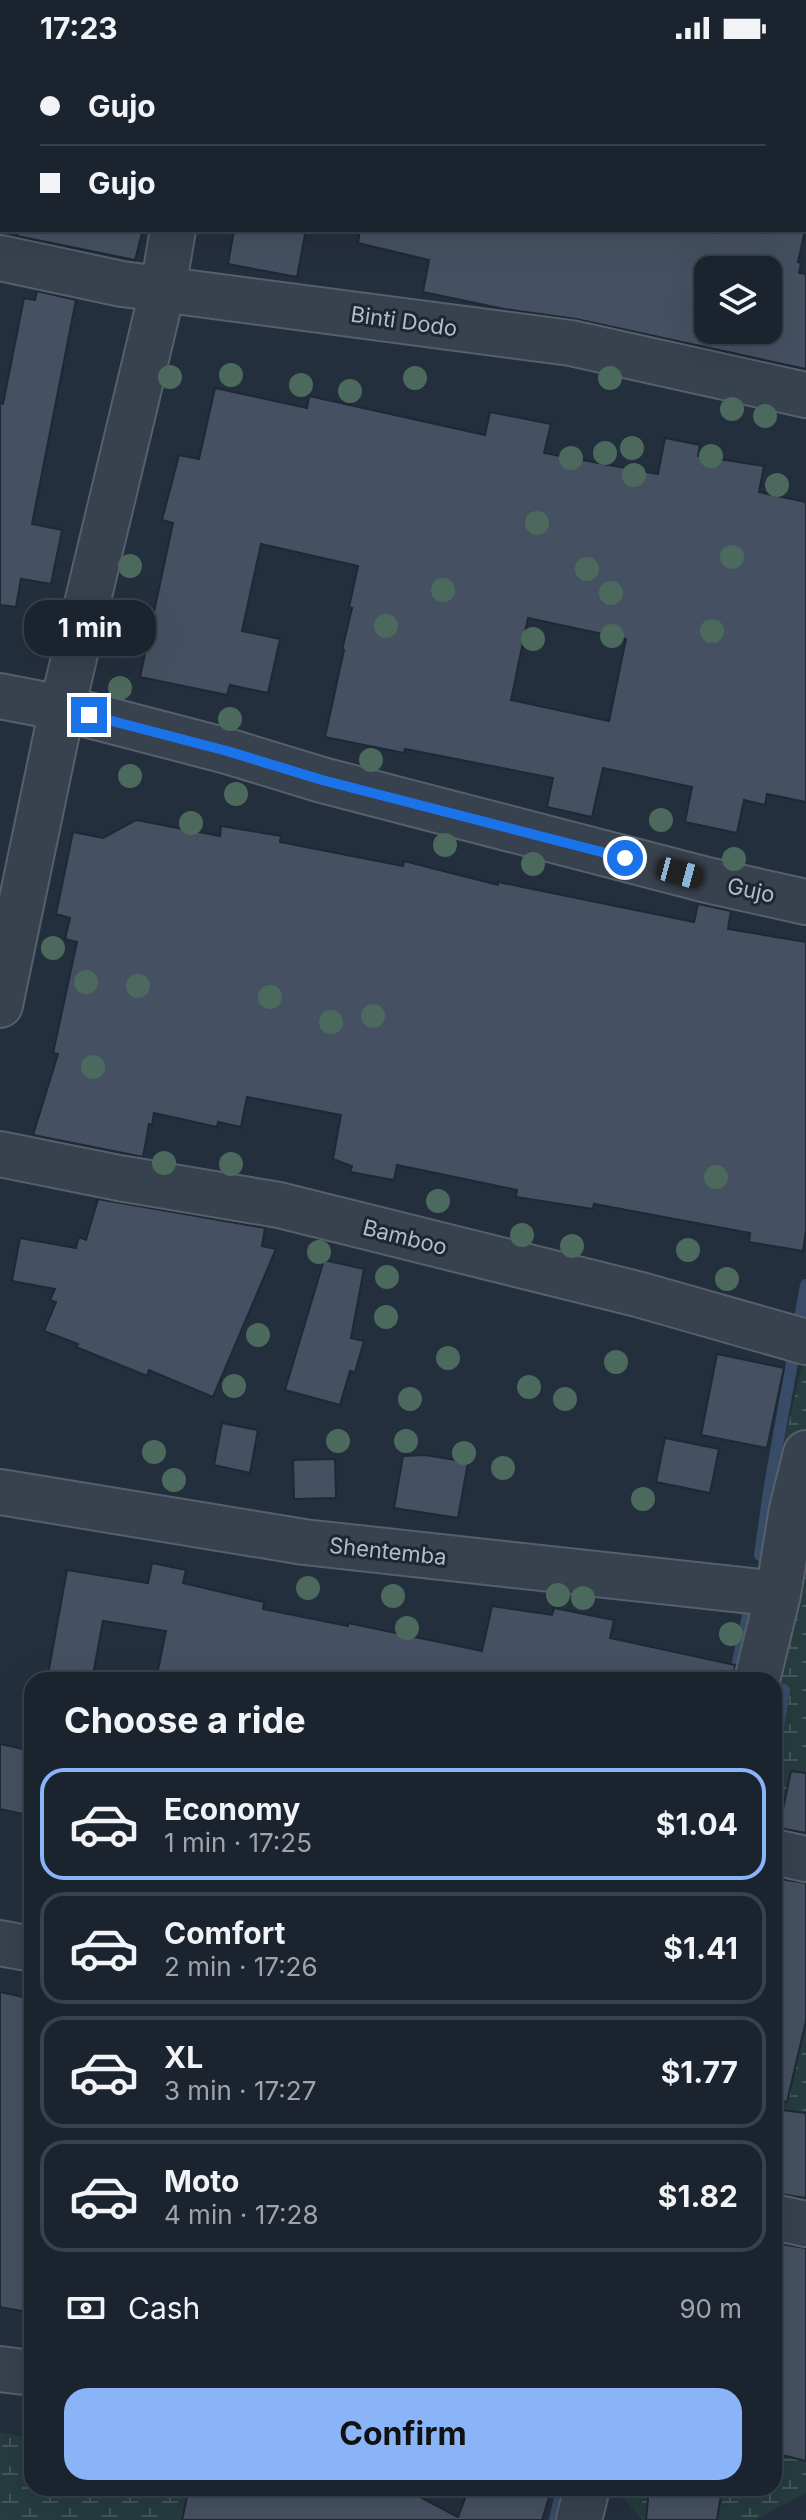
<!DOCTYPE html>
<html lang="en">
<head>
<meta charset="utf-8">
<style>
	:root { --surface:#1b232e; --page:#282f3a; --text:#f1f3f6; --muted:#a0a4aa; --line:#39404a; --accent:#8ab4f8 }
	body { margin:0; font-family:Inter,sans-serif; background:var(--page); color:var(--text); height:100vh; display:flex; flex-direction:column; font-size:30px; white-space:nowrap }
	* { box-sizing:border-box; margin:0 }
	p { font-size:26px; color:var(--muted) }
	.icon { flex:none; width:44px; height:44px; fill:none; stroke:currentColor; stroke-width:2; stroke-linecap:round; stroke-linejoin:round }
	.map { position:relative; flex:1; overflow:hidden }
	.drawer { position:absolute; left:24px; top:1616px; width:758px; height:824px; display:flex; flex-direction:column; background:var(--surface); border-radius:24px; box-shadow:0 8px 32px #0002,0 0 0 2px var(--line) }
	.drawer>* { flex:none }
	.top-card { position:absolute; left:0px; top:0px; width:806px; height:176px; box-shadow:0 8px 32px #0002,0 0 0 2px var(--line); display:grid; align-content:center; height:176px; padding:0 40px; background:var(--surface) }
	.controls { position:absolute; left:694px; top:200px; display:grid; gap:16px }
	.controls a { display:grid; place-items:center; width:88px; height:88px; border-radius:16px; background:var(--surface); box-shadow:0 8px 32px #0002,0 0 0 2px var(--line); font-size:40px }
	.end { position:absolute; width:36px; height:36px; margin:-18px; border:10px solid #1a73e8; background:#fff; box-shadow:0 0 0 4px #fff }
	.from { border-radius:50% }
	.bubble { position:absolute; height:56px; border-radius:24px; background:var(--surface); box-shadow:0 8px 32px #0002,0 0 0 2px var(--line); font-size:26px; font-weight:700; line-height:56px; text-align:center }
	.car { position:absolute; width:24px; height:48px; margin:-24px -12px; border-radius:10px; box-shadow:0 0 6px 2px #0007; background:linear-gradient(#222 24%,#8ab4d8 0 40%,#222 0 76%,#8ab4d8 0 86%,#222 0) }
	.top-card b { display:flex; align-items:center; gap:28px; height:76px; font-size:30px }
	.top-card b+b { border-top:2px solid var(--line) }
	.top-card i { width:20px; height:20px; background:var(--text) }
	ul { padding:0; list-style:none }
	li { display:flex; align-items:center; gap:24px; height:112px; margin:0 16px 12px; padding:0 24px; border:4px solid var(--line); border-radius:24px }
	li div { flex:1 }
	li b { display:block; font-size:30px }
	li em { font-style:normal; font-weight:700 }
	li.active { border-color:var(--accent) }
	li>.icon { width:72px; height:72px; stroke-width:1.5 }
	h2 { padding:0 40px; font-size:36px; line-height:96px }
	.pay { display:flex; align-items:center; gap:20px; height:88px; padding:0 40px; font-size:30px }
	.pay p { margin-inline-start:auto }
	.button { display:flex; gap:16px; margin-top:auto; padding:16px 40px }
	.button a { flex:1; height:92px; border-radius:24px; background:var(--accent); color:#111; font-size:32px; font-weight:700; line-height:92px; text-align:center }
	.status { display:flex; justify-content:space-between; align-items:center; height:56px; padding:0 40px; background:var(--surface); direction:ltr }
	.status svg { height:22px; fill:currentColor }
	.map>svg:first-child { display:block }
</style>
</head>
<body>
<div class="status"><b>17:23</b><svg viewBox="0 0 49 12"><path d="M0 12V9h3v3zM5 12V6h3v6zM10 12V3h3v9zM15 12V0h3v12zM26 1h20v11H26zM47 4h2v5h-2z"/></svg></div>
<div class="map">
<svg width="806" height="2464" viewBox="0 0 806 2464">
	<defs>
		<pattern id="wetland-marsh" width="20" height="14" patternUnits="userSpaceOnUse" patternTransform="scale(2)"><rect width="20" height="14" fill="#263c3f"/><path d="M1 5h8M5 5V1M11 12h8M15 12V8" fill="none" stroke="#435659"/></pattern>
	</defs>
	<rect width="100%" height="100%" fill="#242f3e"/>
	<!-- wetland -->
	<path fill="url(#wetland-marsh)" d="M806 1292V2437L755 2464H642L615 2432H774V1624L758 1532 784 1388Z
		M0 2376 32 2383V2432H267L411 2464H0Z"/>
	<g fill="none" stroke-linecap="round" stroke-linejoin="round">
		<!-- stream -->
		<path stroke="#394c67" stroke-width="12" d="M760 1499 770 1429 806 1229
			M734 1624 751 1546
			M774 1696 784 1634
			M555 2464 562 2432"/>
	</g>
	<!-- building -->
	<path fill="#455162" stroke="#1f2835" stroke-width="2" fill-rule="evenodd" d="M18 174H143L135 204 17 180Z
		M234 174H306L297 221 228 208Z
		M360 174H805L798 206 801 207 799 217 806 218V313L576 263 504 253 423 236 429 204 358 187ZM708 214H768V274H708Z
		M37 235 76 244 32 468 62 474 51 528 21 523 16 551 0 549V347L3 348 24 242 35 244Z
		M215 332 307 352 309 340 485 379 490 356 551 368 544 397 658 418 665 382 700 389 698 400 764 410 759 436 806 446V746L767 738 765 749 744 744 737 777 685 766 692 731 603 712 592 761 547 751 553 722 405 693 404 697 325 681 344 594H342L352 552 349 551 358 510 261 488 242 575 280 583 268 637 230 629 227 639 140 621 173 467 162 464 179 399 199 403ZM528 562 626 583 609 665 511 644Z
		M136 764 220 780 221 770 281 780 280 786 403 810 404 805 498 829V826L694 866 698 848 731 855 728 873 806 886V1175L803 1195 749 1186 750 1177 594 1148 593 1153 516 1141 517 1134 397 1109 394 1124 350 1116 352 1110 333 1103 341 1059 247 1041 241 1071 218 1066 217 1071 154 1057 152 1069 149 1068 143 1101 33 1079 58 998 53 997 77 886 65 883 70 862 56 858 73 776 103 782Z
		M98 1143 265 1172 262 1190 276 1193 213 1341 149 1314 147 1320 76 1291 78 1288 44 1275 56 1246 50 1244 55 1233 12 1225 20 1182 76 1192 79 1181 86 1184Z
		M324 1204 364 1213 351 1282 364 1285 355 1316 350 1315 340 1349 285 1334Z
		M717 1298 784 1312 767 1392 701 1379Z
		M222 1367 258 1374 250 1417 214 1409Z
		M665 1382 719 1393 710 1437 656 1426Z
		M425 1399 468 1406 458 1462 394 1452 403 1400Z
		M335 1403 336 1442 294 1443 293 1404Z
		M152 1507 186 1514 183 1527 264 1546 263 1553 348 1570V1567L482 1595 492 1550 552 1559 554 1552 614 1564 610 1582 735 1609 733 1624H156L166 1575 103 1565 92 1624H47L67 1514 148 1527Z
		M0 1688 32 1695V1760L0 1753Z
		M791 1715 806 1717V1777L779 1772Z
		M774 1822 806 1827V1965L787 2046 774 2044Z
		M0 1936 32 1943V2257L0 2251Z
		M774 2053 806 2057V2142L774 2137Z
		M774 2187 806 2192V2405L774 2397V2332L783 2291 774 2289Z
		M189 2432H403L458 2461 469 2432H552L542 2464H182Z
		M649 2432H722L717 2464H646Z"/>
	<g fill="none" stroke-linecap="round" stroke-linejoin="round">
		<defs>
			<path id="minor" d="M203 2V0
				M0 202 122 228 571 287 806 339
				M0 640 62 652 227 695 322 724 707 824 806 846
				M0 949 62 652 163 232 173 174
				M0 1098 119 1122 279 1149 641 1239 806 1286
				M0 1436 304 1486 778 1538
				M757 1624 778 1538 792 1453 806 1397
				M774 1796 806 1803
				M0 1887 32 1893
				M774 2161 806 2168
				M0 2313 32 2317
				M579 2464 587 2432"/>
		</defs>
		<!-- minor casing -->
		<use href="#minor" stroke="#565f6c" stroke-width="48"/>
		<!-- minor -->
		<use href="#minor" stroke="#38414e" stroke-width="44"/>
	</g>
	<!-- trees -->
	<g fill="#4b6a5d">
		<circle cx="231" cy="319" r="12"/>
		<circle cx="170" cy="321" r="12"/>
		<circle cx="415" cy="322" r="12"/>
		<circle cx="610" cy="322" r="12"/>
		<circle cx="301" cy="329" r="12"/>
		<circle cx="350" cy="335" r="12"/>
		<circle cx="732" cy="353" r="12"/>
		<circle cx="765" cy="360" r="12"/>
		<circle cx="632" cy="392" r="12"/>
		<circle cx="605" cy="397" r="12"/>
		<circle cx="711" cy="400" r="12"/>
		<circle cx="571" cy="402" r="12"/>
		<circle cx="634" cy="419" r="12"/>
		<circle cx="777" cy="429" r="12"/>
		<circle cx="537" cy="467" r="12"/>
		<circle cx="732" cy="501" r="12"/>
		<circle cx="130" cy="510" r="12"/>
		<circle cx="587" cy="513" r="12"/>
		<circle cx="443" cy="534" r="12"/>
		<circle cx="611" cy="537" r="12"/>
		<circle cx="386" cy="570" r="12"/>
		<circle cx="712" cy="575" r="12"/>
		<circle cx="612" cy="580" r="12"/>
		<circle cx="533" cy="583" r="12"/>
		<circle cx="120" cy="632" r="12"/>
		<circle cx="230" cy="663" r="12"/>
		<circle cx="371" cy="704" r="12"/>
		<circle cx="130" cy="720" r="12"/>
		<circle cx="236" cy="738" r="12"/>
		<circle cx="661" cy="764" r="12"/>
		<circle cx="191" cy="767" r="12"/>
		<circle cx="445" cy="789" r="12"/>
		<circle cx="734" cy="803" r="12"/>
		<circle cx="533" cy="808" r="12"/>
		<circle cx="53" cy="892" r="12"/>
		<circle cx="86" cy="926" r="12"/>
		<circle cx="138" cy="930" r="12"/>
		<circle cx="270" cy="941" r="12"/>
		<circle cx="373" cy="960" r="12"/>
		<circle cx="331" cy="966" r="12"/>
		<circle cx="93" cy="1011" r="12"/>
		<circle cx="164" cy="1107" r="12"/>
		<circle cx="231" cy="1108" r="12"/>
		<circle cx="716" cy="1121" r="12"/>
		<circle cx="438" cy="1145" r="12"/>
		<circle cx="522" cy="1179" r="12"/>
		<circle cx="572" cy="1190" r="12"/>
		<circle cx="688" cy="1194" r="12"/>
		<circle cx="319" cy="1196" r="12"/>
		<circle cx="387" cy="1221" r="12"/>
		<circle cx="727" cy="1223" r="12"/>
		<circle cx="386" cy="1261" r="12"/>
		<circle cx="258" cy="1279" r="12"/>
		<circle cx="448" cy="1302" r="12"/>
		<circle cx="616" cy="1306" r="12"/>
		<circle cx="234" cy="1330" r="12"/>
		<circle cx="529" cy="1331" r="12"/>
		<circle cx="410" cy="1343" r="12"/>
		<circle cx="565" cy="1343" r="12"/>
		<circle cx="338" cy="1385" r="12"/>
		<circle cx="406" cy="1385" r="12"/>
		<circle cx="154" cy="1396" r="12"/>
		<circle cx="464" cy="1397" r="12"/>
		<circle cx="503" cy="1412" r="12"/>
		<circle cx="174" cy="1424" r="12"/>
		<circle cx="643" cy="1443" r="12"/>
		<circle cx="308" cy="1532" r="12"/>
		<circle cx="558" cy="1539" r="12"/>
		<circle cx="393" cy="1540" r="12"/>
		<circle cx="583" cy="1542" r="12"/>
		<circle cx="407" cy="1572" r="12"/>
		<circle cx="731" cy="1578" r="12"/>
	</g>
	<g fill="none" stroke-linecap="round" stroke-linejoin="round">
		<!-- route -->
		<path stroke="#1a73e8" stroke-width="10" d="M89 659 227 695 322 724 625 802"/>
	</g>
	<g text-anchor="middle" stroke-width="6" stroke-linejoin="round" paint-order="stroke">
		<!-- street labels -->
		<g font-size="22" fill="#b4bcc9" stroke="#1d2633">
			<text transform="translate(404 265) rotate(8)" y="8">Binti Dodo</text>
			<text transform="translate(751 834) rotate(12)" y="8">Gujo</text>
			<text transform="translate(405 1181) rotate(14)" y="8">Bamboo</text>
			<text transform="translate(388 1495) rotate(6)" y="8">Shentemba</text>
		</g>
	</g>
</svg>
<div class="controls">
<a><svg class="icon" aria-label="layers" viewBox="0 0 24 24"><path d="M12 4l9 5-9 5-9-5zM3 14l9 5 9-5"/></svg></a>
</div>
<i class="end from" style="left:625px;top:802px"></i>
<i class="end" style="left:89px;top:659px"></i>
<div class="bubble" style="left:24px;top:544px;width:132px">1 min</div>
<i class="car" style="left:680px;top:817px;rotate:105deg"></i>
<div class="top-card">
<b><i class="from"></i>Gujo</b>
<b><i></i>Gujo</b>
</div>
<section class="drawer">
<h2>Choose a ride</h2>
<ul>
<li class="active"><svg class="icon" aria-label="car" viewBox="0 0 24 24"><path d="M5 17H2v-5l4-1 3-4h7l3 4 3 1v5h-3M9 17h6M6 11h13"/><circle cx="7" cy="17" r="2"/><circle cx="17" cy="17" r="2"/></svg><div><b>Economy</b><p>1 min · 17:25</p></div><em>$1.04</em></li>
<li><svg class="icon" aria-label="car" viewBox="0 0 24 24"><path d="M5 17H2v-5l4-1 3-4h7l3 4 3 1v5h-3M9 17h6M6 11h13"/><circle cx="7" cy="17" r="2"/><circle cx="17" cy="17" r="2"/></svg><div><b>Comfort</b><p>2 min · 17:26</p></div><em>$1.41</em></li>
<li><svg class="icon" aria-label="car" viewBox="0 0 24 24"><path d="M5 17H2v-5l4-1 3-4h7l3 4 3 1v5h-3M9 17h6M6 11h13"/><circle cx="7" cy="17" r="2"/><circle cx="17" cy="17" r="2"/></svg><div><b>XL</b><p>3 min · 17:27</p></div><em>$1.77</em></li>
<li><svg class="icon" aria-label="car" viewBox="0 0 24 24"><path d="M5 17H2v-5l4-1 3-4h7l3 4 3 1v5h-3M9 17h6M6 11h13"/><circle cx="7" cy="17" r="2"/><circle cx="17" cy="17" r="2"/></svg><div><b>Moto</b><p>4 min · 17:28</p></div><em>$1.82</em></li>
</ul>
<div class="pay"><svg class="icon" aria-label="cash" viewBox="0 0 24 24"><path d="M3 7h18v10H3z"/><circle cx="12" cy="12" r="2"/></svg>Cash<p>90 m</p></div>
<div class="button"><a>Confirm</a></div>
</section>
</div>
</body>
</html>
